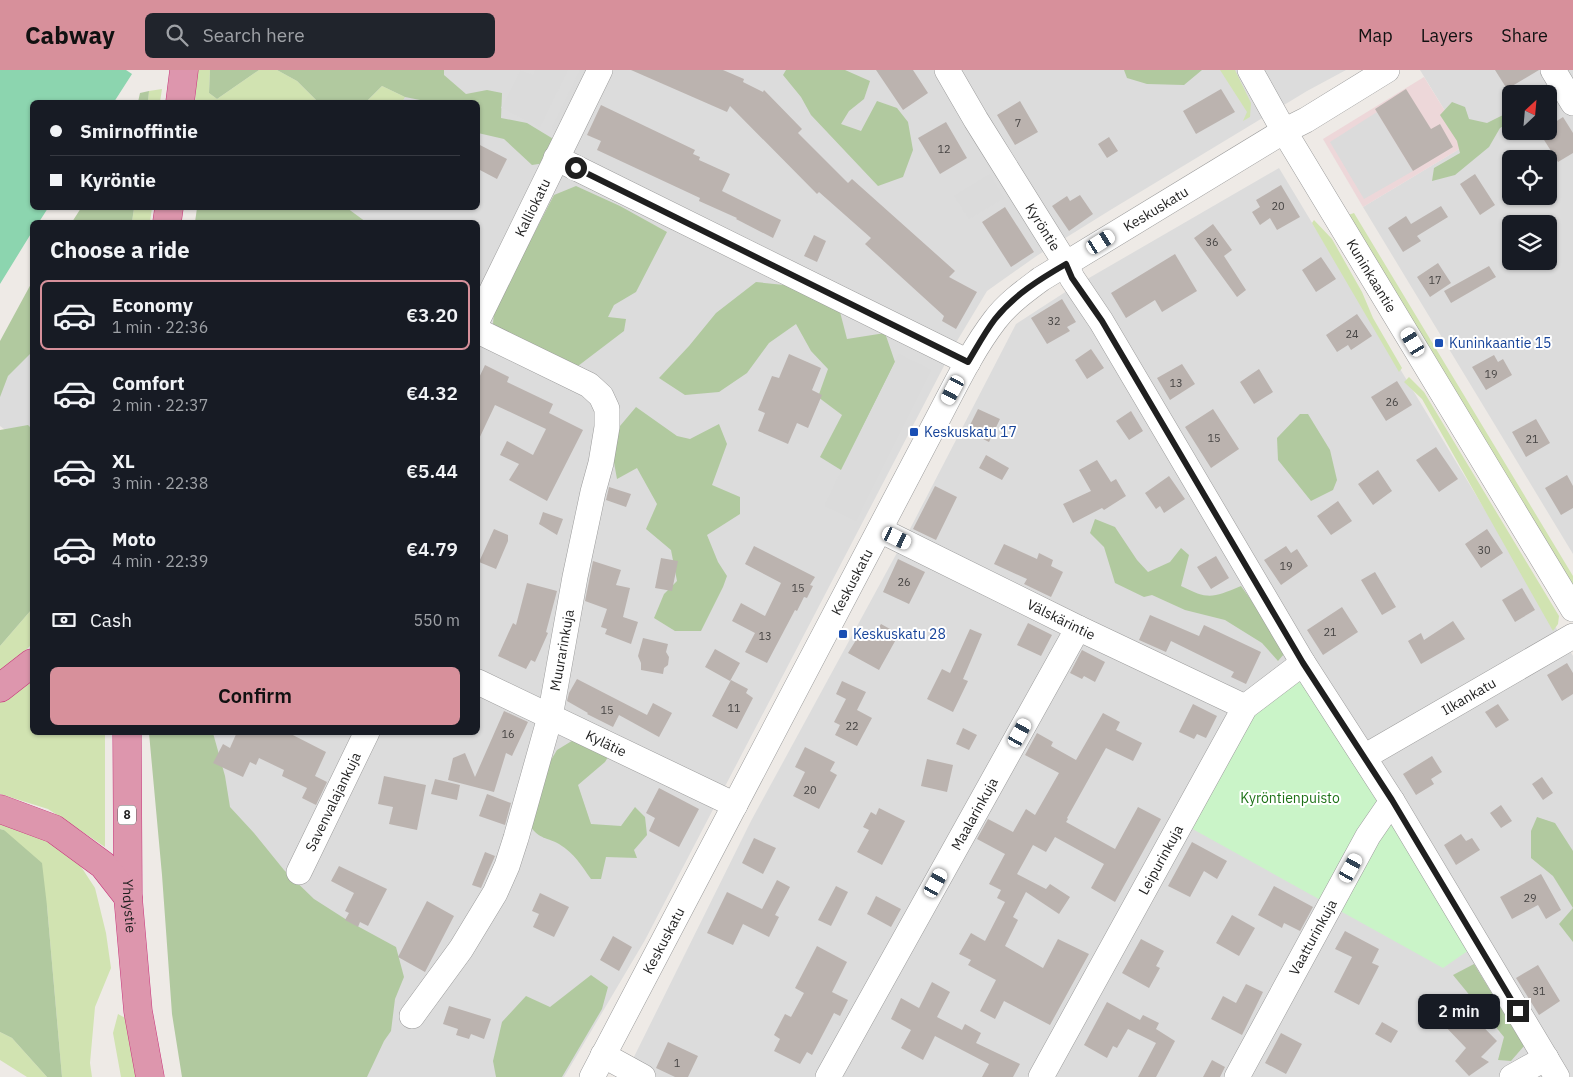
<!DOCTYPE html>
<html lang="en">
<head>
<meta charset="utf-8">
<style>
	:root { --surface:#171b24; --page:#20242c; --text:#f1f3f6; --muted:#9ea1a6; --line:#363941; --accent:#d7909b }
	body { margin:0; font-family:"IBM Plex Sans",sans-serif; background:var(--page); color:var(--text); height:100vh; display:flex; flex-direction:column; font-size:19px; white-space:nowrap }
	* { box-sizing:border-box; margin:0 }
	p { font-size:16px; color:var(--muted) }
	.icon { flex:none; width:28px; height:28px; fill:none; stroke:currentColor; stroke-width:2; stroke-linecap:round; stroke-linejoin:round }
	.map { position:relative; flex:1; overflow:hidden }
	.side { position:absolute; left:30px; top:150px; width:450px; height:515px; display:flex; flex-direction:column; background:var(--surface); border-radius:8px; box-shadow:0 1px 4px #0004 }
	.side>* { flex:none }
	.hud { position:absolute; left:30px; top:30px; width:450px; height:110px; border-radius:8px; box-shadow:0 1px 4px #0004; display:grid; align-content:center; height:110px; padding:0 20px; background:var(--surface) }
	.needle { width:32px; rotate:26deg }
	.buttons { position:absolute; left:1502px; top:15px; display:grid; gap:10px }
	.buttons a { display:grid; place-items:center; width:55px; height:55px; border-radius:8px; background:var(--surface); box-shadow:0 1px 4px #0004; font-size:25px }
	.end { position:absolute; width:22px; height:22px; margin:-11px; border:6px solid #1f1f1f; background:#fff; box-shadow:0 0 0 2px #fff }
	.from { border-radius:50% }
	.bubble { position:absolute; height:35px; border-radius:8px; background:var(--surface); box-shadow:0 1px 4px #0004; font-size:16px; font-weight:600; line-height:35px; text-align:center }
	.car { position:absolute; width:15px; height:30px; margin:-15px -8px; border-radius:6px; box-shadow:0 0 4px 1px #0007; background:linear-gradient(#fff 24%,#345 0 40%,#fff 0 76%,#345 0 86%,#fff 0) }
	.hud b { display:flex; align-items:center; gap:18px; height:48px; font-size:19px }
	.hud b+b { border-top:1px solid var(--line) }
	.hud i { width:12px; height:12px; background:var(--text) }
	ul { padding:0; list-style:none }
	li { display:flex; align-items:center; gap:15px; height:70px; margin:0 10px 8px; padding:0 10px; border:2px solid transparent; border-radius:8px }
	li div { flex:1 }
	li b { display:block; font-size:19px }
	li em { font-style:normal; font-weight:600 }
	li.selected { border-color:var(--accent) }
	li>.icon { width:45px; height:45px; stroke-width:1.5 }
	h2 { padding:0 20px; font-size:22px; line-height:60px }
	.pay { display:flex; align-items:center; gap:12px; height:55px; padding:0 20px; font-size:19px }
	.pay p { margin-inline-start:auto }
	.primary-button { display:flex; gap:10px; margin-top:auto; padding:10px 20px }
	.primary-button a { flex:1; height:58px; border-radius:8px; background:var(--accent); color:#111; font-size:20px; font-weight:600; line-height:58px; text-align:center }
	header { display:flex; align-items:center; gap:30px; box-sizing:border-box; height:70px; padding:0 25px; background:var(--accent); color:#111 }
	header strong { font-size:24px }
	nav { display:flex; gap:28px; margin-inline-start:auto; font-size:18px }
	.search { width:350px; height:45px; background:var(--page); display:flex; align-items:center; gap:12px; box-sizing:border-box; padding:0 18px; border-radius:8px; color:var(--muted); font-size:19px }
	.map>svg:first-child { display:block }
</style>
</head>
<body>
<header>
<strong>Cabway</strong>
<div class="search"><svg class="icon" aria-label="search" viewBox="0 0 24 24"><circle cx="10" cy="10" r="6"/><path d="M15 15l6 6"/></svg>Search here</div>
<nav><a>Map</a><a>Layers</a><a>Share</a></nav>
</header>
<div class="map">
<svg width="1573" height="1007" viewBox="0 0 1573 1007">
	<rect width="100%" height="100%" fill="#eeeae6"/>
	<!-- residential -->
	<path fill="#dcdcdc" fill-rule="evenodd" d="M416 0H1346L1307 21 1112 139 1038 185 987 221 957 271 645 870 564 1007H355L200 738 202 663 478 662V152H342L350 138H478V32H401Z
		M1420 0H1573V484L1363 137 1466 75ZM1511 24H1549V61H1511ZM1511 89H1549V126H1511ZM1511 154H1549V191H1511Z
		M1279 98 1573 586V1007H624L751 751 911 457 1016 254 1070 219Z
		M32 242V380L0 356V278Z"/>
	<!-- commercial -->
	<path fill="#edd7d9" d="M1424 7 1466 75 1363 137 1323 69Z"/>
	<!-- grass -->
	<path fill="#d1e3b1" d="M197 0H210L209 23 217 29 259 0H277L297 11 318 32H195Z
		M1220 0H1235L1251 33 1250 47 1243 51 1247 42Z
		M382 16 405 27 402 32H366Z
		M162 19 160 32H148L149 21Z
		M134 138H152L150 152H132Z
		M1354 143 1573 506V517L1348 145Z
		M1314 150 1332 169 1362 222 1373 248 1402 298 1399 302 1312 153Z
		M1409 307 1424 322 1559 546 1558 554 1553 561 1422 329 1404 312Z
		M32 539V574L0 606V576Z
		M32 603V662L105 663V777L48 739 0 724V629Z
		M0 747 56 775 78 792 95 818 106 863 111 898 95 937 90 993 92 1007H62L47 836 4 760 0 759Z
		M118 944 127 949 137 1007H121L113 963Z
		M0 962 12 968 47 1007H27L0 990Z"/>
	<!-- forest -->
	<path fill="#b1c99f" d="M210 0H259L217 29 209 23Z
		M277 0H444V5L466 24 487 20 502 23 501 48 527 53 555 70 545 93 532 95 504 69 478 63V32H430L405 27 382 16 366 32H318L297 11Z
		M786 0H845L870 11 864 29 849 41 841 54 861 61 877 31 897 38 908 52 913 80 903 107 878 116 811 45 801 27 783 5Z
		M1124 0H1202L1184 15 1147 14 1127 8Z
		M149 21 148 32H138L140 23Z
		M1452 32 1465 37 1469 49 1487 53 1511 41V52L1500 58 1489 77 1455 105 1432 111 1434 98 1460 83 1457 71 1440 45Z
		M576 116 620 136 667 162 636 222 614 235 608 247 626 249 624 261 578 296 513 266 493 254 494 241 554 125Z
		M81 138H134L132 152H72Z
		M197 138H347L366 152H195Z
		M32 212V282L8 306 0 327V271Z
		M756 212 794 216 839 238 847 269 885 263 895 292 841 400 820 387 842 345 818 327 828 299 811 281 796 254 769 273 747 303 719 322 685 325 659 308 689 276 716 243Z
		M636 337 677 366 690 369 719 354 727 374 712 415 740 427V444L707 465 718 492 727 506 723 517 701 561H675L654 548 664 524 677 511 671 480 646 459 657 434 637 398 617 409 613 387 620 356Z
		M1300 344H1308L1330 380 1337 410 1333 420 1311 431 1278 390 1277 368Z
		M28 355 32 359V539L0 576V360Z
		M1095 449 1115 457 1137 490 1148 502 1170 492 1181 478 1189 485 1181 516C1209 530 1212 528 1241 516L1264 548 1284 584 1278 591 1262 573 1225 550 1185 540 1152 525 1144 527 1115 513 1104 477 1090 463Z
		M149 663H213L225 706 230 737 254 763 284 800 314 829 350 852 396 877 404 907 395 929 391 961 384 971 367 1007H182L172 944 162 805Z
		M575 669 610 684 605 692 578 715 591 754 621 756 635 737 645 747 647 765 634 780 637 788 606 787 601 809H591C581 795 575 784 559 774 547 767 540 770 530 756L548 695 557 680Z
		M1537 747 1555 753 1573 781V872L1559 854 1573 838 1553 806 1531 788V761Z
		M0 759 4 760 42 793 47 836 62 1007H47L12 968 0 962Z
		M1474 894 1524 976 1511 991 1498 990 1504 967 1453 905Z
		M591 905 608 917 602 939 562 1007H496L493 991 502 952 526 926 550 937Z"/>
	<!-- park -->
	<path fill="#caf4c8" d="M1298 612 1306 613 1469 880 1443 898 1189 757 1254 639Z"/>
	<!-- pitch -->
	<path fill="#8cd5af" d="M0 0H126L132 4 114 32H32V138H48L39 152H32V162L0 214Z"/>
	<!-- parking -->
	<path fill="#dbdbdb" d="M520 0 533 5 535 0H568L540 57 501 38Z
		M580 0H594L562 65 551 59Z
		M1377 42 1413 101 1364 129 1330 72Z
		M990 104 1004 128 969 149 954 126Z
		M899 284 932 300 856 452 824 436Z"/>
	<!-- building -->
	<path fill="#bbb3af" d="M631 0H723L744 9 743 12 763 22 764 20 802 59 798 63 848 113 852 109 955 201 949 207 977 222 956 259 942 251 944 246 865 174 871 168 819 122 817 124 730 36 727 42Z
		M876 0H913L928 23 903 40Z
		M1495 0H1539L1507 19Z
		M1221 19 1235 42 1196 64 1183 41Z
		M1406 19 1431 59 1440 54 1453 77 1413 101 1375 39Z
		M1020 31 1038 62 1015 75 997 45Z
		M601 35 695 80 693 84 700 87 699 90 730 104 722 121 781 150 773 168 736 149 737 148 699 131 700 128 597 80 601 71 587 65Z
		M1563 47 1573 63V83L1558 92 1539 62 1549 61V56Z
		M946 52 967 88 940 104 918 68Z
		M1109 67 1118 81 1107 88 1098 74Z
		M478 74 507 89 497 109 478 99Z
		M1475 104 1495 135 1480 145 1460 114Z
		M1281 115 1300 147 1277 160 1270 148 1260 155 1252 142 1260 137 1256 130Z
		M1080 125 1093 144 1069 161 1052 136 1067 126 1070 131Z
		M1441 136 1448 147 1417 166 1421 171 1403 182 1388 158 1406 146 1411 154Z
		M1005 137 1034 182 1011 197 982 152Z
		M1213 154 1232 180 1224 186 1246 220 1237 227 1194 168Z
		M814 165 826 171 817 192 804 186Z
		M1175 184 1197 221 1162 242 1155 230 1126 248 1111 223Z
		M1321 187 1336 209 1316 222 1302 200Z
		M1438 193 1451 213 1430 227 1417 207Z
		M1489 196 1496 207 1451 233 1444 221Z
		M1062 229 1076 252 1067 257 1070 261 1047 274 1031 248Z
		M1357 244 1372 266 1351 280 1348 275 1337 282 1326 265Z
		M1091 279 1104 298 1087 309 1075 290Z
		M789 284 821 298 812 320 822 325 808 358 797 353 788 374 758 361 765 343 758 340 772 306 779 308Z
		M1494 285 1498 292 1503 289 1512 305 1486 320 1472 297Z
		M1182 294 1195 314 1170 330 1157 308Z
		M485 295 509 307 507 312 553 334 549 343 583 360 547 431 509 410 519 394 500 385 507 371 533 385 546 359 495 335 478 371V310Z
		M1259 299 1273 322 1254 334 1240 312Z
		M1397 311 1412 335 1386 351 1371 327Z
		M978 339 1000 349 989 372 967 361Z
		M1213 339 1239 379 1211 398 1185 357Z
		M1131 341 1143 361 1129 370 1116 351Z
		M1536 349 1550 373 1526 387 1512 362Z
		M1436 377 1458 409 1439 422 1416 390Z
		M986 385 1009 398 1002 410 979 398Z
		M1097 390 1111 412 1116 409 1126 426 1104 440 1102 438 1073 453 1063 434 1091 421 1079 400Z
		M1378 400 1392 421 1373 435 1358 414Z
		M1567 405 1573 416V438L1561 445 1545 418Z
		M1169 406 1185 429 1164 443 1160 436 1156 439 1145 423Z
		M935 416 957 427 936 470 913 459Z
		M609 417 631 424 626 437 606 430Z
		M1338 431 1352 451 1331 465 1317 446Z
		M543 442 563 449 557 465 539 454Z
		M494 459 508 465V471L496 499 479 492Z
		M1487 459 1503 483 1481 498 1465 474Z
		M1004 474 1037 489 1039 483 1053 490 1051 496 1063 502 1051 527 1024 514 1027 509 994 494Z
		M754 476 815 507 810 515 813 516 807 528 804 527 797 541 795 540 767 593 745 582 755 563 732 551 741 533 765 546 781 513 745 494Z
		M1286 476 1291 483 1297 479 1308 496 1281 515 1264 490Z
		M1216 486 1229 508 1211 519 1197 497Z
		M661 488 678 491 672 521 655 518Z
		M898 489 925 502 909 534 883 522Z
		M593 491 621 500 616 515 630 518 623 547 638 552 631 574 605 564 607 559 601 557 607 539 585 531Z
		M1375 502 1396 537 1382 545 1361 510Z
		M527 513 557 521 546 562 548 563 535 592 531 590 526 599 498 586 513 553 516 555Z
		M1522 518 1535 540 1515 552 1502 530Z
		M1342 537 1358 562 1323 585 1307 560Z
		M1150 545 1199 566 1204 555 1261 582 1246 614 1231 607 1234 602 1171 571 1166 582 1139 570Z
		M1453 551 1465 569 1421 594 1408 571 1421 563 1424 570Z
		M1028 553 1052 565 1041 586 1017 575Z
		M881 554 899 564 879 600 848 583 861 562 872 568Z
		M970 559 982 564 963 609 968 611 953 642 927 629 942 599 950 603Z
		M643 568 668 574 666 582 669 587 668 595 664 598 663 604 641 600V593L638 586Z
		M715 579 740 593 730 611 705 597Z
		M1082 580 1105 592 1095 612 1084 606 1082 609 1070 603Z
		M1567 593 1573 603V624L1562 631 1547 605Z
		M577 609 647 645 653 633 672 643 659 667 619 645 613 657 587 644 588 643 567 631 569 623Z
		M731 610 748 619 746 623 753 628 737 659 712 646Z
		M842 611 866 622 857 640 872 648 857 676 835 665 840 655 834 652 846 629 836 624Z
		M1193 634 1217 646 1206 668 1197 664 1194 669 1179 662Z
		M1498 634 1509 650 1496 658 1485 642Z
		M504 641 528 652 512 686 506 683 494 722 448 710 453 688 465 683 475 707Z
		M1103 643 1120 652 1116 660 1142 673 1133 691 1106 678 1067 748 1068 749 1066 752 1115 779 1138 737 1161 749 1115 832 1091 818 1104 794 1055 767 1046 782 1033 775 1017 804 1046 819 1050 814 1070 827 1059 844 1026 822 1013 847 1018 850 1005 876 1043 898 1058 869 1089 884 1050 955 1004 931 995 949 980 941 996 910 968 895 971 890 959 884 971 863 985 871 1005 832 997 828 1001 820 989 814 1005 784 977 769 988 749 1013 762 1026 739 1035 745 1059 703 1025 685 1037 663 1053 672 1051 676 1076 690Z
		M963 658 977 665 969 680 956 674Z
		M237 662H287L326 682 315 706 327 712 316 735 302 728 307 718 282 706 284 700 259 688 256 695 250 692 243 707 213 693 223 674 230 678Z
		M805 677 835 692 830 701 837 705 819 739 793 726 805 702 795 697Z
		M1432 686 1442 702 1431 709 1434 714 1416 725 1403 704Z
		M927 689 953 695 947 722 921 716Z
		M384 706 426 715 417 760 389 754 393 737 378 734Z
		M1542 707 1553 723 1543 730 1532 714Z
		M435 709 460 715 457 730 431 724Z
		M659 718 699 739 679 777 649 761 655 748 646 743Z
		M487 724 511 733 505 755 479 746Z
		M1501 735 1512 751 1501 758 1490 743Z
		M879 738 905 751 882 795 857 782 869 760 863 757 871 742 876 745Z
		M1461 764 1466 771 1472 768 1480 780 1456 795 1444 775Z
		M754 768 776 778 763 804 742 793Z
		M1192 772 1227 791 1217 809 1204 801 1190 827 1168 816Z
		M485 782 495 786 481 818 472 815Z
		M339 796 387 819 368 856 360 852 358 857 345 850 349 843 345 841 354 823 331 811Z
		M1541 804 1561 840 1546 849 1538 835 1512 849 1500 827Z
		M777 810 790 817 775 845 779 847 769 867 743 854 733 875 707 863 727 822 762 839Z
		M836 816 848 822 831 856 818 850Z
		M1274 816 1313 837 1300 861 1284 853 1282 858 1258 845Z
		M540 823 569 837 554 867 533 857 539 844 532 841Z
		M876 826 901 839 891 857 867 844Z
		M427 831 454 846 425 902 398 887Z
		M1232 845 1255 858 1239 886 1216 873Z
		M1345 861 1379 879 1372 893 1379 896 1359 935 1334 922 1352 887 1335 879Z
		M613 866 632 877 619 901 600 890Z
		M1141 869 1164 881 1156 896 1160 898 1149 918 1122 903Z
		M817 876 847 892 832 922 848 930 840 946 834 943 812 985 807 982 800 994 774 981 780 969 774 965 785 944 791 947 804 923 795 918Z
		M1538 895 1560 931 1539 945 1516 908Z
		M932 912 950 922 937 947 962 960 965 954 981 963 976 973 1020 994 1013 1007H982L989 994 935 966 923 990 901 978 911 960 891 949 901 928 919 938Z
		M1246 914 1263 922 1242 965 1211 949 1223 926 1236 933Z
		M1107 932 1140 950 1143 945 1159 953 1156 959 1175 971 1156 1007H1138L1156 973 1128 959 1117 978 1113 976 1107 988 1084 975Z
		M1460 933 1497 971 1481 987 1489 992 1469 1006 1455 991 1466 978 1441 952Z
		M449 936 491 949 484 969 471 964 469 969 456 965 458 959 443 954Z
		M1382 952 1398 961 1391 973 1375 964Z
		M1281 963 1302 974 1286 1004 1265 993Z
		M668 972 698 986 688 1007H675L656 998Z
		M1212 990 1225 997 1220 1007H1203Z"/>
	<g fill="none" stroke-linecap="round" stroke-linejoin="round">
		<defs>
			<g id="minor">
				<path id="s1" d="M947 0 976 50 1066 194 1072 208 1101 251 1303 593 1392 731 1557 1007"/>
				<path id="s2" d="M1250 0 1284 61 1573 539"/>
				<path d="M1553 0 1573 33"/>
				<path d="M556 88 968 292"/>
				<path id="s3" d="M478 249 600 0"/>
				<path id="s4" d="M880 460 1078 558 1245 637"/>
				<path id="s5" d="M478 612 735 735"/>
				<path id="s6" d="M1364 687 1573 566"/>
				<path id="s7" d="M299 802 367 662"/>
				<path id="s8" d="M412 946 461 879 495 823 507 796 516 768 550 647 575 507 593 422 601 393 607 357V339L601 326 589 315 478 261"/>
				<path d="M603 985 643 1007"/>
				<path id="s9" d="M592 1007 937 350C955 316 972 280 995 250 1008 233 1025 221 1041 209L1284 61 1306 50 1387 0"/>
				<path id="s10" d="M828 1007 1078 558"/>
				<path id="s11" d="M1041 1007 1245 637 1303 593"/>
				<path id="s12" d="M1237 1007 1368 766 1392 731"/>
				<path d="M1512 1007 1546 988"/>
			</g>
			<g id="highway">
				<path d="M180 32 184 0"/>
				<path d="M167 152 169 138"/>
				<path d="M0 618 32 593"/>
				<path id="s13" d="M127 662 128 827 138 941 150 1007"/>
				<path d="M0 739 54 759 103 795 128 827"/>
			</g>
		</defs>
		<!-- minor casing -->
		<use href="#minor" stroke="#9c9c9c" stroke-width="26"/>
		<!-- highway casing -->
		<use href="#highway" stroke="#c8377d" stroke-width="29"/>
		<!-- minor -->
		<use href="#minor" stroke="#fff" stroke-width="25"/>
		<!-- highway -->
		<use href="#highway" stroke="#dd96ad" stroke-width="28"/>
	</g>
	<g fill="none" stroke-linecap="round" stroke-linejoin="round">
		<!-- route -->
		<path stroke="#1f1f1f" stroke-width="6" d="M576 98 968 292C977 277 985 262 995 249 1014 225 1040 209 1066 194L1072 208 1102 251 1303 593 1392 730 1518 941"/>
	</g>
	<!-- markers -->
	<g fill="#1a4fb4" stroke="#fff" stroke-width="2">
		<rect x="1434" y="268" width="10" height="10" rx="2.5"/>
		<rect x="909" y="357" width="10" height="10" rx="2.5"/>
		<rect x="838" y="559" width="10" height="10" rx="2.5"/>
	</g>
	<g text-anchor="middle" stroke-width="4" stroke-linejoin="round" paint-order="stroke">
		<!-- number labels -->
		<g font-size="11" fill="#464443">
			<text x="1018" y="57">7</text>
			<text x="944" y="83">12</text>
			<text x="1278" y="140">20</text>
			<text x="1212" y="176">36</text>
			<text x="1435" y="214">17</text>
			<text x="1054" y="255">32</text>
			<text x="1352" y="268">24</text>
			<text x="1491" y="308">19</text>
			<text x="1176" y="317">13</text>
			<text x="1392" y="336">26</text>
			<text x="1214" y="372">15</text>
			<text x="1532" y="373">21</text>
			<text x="1484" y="484">30</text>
			<text x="1286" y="500">19</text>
			<text x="904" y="516">26</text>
			<text x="798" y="522">15</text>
			<text x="1330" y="566">21</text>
			<text x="765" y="570">13</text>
			<text x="734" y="642">11</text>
			<text x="607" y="644">15</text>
			<text x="852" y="660">22</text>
			<text x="508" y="668">16</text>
			<text x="810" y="724">20</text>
			<text x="1530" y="832">29</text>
			<text x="1539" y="925">31</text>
			<text x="677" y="997">1</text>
		</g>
		<!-- shield labels -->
		<rect fill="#fff" stroke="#626262" stroke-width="1" x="118" y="735.5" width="18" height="19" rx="4"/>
		<g font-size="12" font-weight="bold" fill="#1f1f1f">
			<text x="127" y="749">8</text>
		</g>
		<!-- street labels -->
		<g font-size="14" fill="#1f1f1f" stroke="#fff">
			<text dy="5" stroke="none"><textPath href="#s3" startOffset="124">Kalliokatu</textPath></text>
			<text dy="5" stroke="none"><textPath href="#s9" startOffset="1054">Keskuskatu</textPath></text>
			<text dy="5" stroke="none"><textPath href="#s1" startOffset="184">Kyröntie</textPath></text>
			<text dy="5" stroke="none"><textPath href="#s2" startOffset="239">Kuninkaantie</textPath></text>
			<text dy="5" stroke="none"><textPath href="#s9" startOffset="559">Keskuskatu</textPath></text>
			<text dy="5" stroke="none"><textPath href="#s4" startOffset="202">Välskärintie</textPath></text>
			<text dy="5" stroke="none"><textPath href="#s8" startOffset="401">Muurarinkuja</textPath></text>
			<text dy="5" stroke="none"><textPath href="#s6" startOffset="121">Ilkankatu</textPath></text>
			<text dy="5" stroke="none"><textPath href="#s5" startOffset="142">Kylätie</textPath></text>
			<text dy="5" stroke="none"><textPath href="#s7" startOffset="78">Savenvalajankuja</textPath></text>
			<text dy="5" stroke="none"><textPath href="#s10" startOffset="301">Maalarinkuja</textPath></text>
			<text dy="5" stroke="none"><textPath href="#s11" startOffset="248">Leipurinkuja</textPath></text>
			<text dy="5" stroke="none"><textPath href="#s13" startOffset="174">Yhdystie</textPath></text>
			<text dy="5" stroke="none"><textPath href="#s12" startOffset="159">Vaatturinkuja</textPath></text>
			<text dy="5" stroke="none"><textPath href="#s9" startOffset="154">Keskuskatu</textPath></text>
		</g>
		<!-- transit labels -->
		<g font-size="14" fill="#164399" stroke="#fff" text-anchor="start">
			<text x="1449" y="278">Kuninkaantie 15</text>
			<text x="924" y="367">Keskuskatu 17</text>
			<text x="853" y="569">Keskuskatu 28</text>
		</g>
		<!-- park labels -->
		<g font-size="14" fill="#1d7217" stroke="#fff">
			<text x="1290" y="733">Kyröntienpuisto</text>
		</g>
	</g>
</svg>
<div class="buttons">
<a><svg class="needle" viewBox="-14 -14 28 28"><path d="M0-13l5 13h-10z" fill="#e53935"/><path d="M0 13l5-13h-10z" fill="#9ea1a6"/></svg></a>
<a><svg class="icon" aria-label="locate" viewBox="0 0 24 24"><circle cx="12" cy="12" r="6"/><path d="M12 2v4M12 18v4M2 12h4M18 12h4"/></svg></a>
<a><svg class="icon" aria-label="layers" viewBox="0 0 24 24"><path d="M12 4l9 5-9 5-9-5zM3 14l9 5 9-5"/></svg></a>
</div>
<i class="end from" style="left:576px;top:98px"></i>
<i class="end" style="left:1518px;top:941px"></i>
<div class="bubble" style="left:1418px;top:924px;width:82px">2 min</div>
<i class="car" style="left:1101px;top:172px;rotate:58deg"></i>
<i class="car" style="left:1413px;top:272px;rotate:329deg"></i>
<i class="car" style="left:953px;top:320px;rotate:208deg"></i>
<i class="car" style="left:897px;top:468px;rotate:116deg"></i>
<i class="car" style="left:1020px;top:663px;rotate:29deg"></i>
<i class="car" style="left:1351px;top:798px;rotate:29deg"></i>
<i class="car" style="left:936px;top:813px;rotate:29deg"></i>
<div class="hud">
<b><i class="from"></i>Smirnoffintie</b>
<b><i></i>Kyröntie</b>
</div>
<section class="side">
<h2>Choose a ride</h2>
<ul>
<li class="selected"><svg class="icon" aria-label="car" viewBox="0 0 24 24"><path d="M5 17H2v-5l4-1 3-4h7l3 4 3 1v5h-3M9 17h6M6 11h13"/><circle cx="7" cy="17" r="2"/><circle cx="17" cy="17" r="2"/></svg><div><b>Economy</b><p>1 min · 22:36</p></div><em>€3.20</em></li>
<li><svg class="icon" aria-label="car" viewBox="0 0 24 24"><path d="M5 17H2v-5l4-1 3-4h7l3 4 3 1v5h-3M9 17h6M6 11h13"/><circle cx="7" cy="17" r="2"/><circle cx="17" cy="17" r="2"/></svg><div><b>Comfort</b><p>2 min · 22:37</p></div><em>€4.32</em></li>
<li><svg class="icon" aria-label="car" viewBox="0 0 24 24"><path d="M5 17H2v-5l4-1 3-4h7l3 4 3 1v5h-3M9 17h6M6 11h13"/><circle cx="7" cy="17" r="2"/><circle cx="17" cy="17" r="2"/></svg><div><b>XL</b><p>3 min · 22:38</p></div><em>€5.44</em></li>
<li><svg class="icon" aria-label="car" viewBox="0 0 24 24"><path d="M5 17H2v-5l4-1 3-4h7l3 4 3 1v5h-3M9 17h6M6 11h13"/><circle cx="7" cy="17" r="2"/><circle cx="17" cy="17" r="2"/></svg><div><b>Moto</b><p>4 min · 22:39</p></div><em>€4.79</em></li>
</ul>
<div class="pay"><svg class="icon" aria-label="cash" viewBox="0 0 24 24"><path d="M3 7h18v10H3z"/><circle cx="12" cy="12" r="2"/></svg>Cash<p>550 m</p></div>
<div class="primary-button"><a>Confirm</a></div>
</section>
</div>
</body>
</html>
